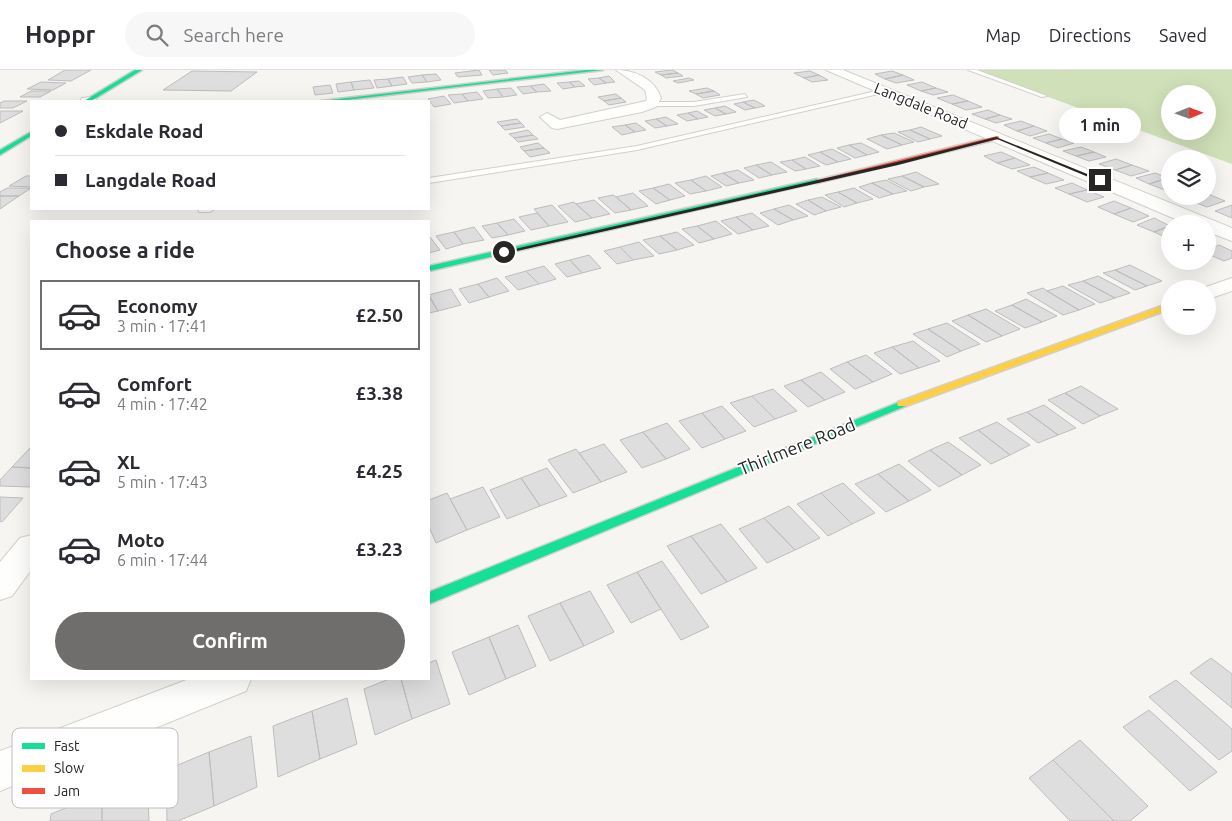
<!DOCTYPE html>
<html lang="en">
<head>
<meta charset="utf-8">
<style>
	:root { --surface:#fff; --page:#f7f7f7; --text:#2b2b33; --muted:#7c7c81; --line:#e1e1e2; --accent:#706e6d }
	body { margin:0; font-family:Ubuntu,sans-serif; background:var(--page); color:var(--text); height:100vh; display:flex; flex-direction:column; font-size:19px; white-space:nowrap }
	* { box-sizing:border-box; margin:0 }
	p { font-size:16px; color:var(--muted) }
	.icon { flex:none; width:28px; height:28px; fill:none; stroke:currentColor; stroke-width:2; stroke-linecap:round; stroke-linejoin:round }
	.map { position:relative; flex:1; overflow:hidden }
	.side { position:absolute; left:30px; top:150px; width:400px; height:460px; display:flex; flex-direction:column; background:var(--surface); border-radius:0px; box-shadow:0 5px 20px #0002 }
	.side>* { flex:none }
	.hud { position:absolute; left:30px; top:30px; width:400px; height:110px; border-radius:0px; box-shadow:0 5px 20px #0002; display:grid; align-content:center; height:110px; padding:0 25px; background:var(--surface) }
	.needle { width:32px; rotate:89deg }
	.controls { position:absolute; left:1161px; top:15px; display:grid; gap:10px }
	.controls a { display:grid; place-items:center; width:55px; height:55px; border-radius:50%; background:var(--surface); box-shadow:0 5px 20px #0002; font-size:25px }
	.end { position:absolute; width:22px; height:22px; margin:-11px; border:6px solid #282625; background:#fff; box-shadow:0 0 0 2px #fff }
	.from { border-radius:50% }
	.bubble { position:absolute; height:35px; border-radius:18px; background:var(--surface); box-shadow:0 5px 20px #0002; font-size:16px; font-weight:700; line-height:35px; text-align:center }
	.hud b { display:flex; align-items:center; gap:18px; height:48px; font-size:19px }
	.hud b+b { border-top:1px solid var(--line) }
	.hud i { width:12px; height:12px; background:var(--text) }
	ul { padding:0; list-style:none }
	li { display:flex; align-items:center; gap:15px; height:70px; margin:0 10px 8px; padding:0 15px; border:2px solid transparent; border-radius:0px }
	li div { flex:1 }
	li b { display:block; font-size:19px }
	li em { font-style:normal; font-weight:700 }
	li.active { border-color:var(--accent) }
	li>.icon { width:45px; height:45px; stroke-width:1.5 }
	h2 { padding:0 25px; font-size:22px; line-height:60px }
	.primary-button { display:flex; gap:10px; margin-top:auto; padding:10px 25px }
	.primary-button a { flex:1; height:58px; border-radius:30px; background:var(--accent); color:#fff; font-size:20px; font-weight:700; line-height:58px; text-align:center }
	header { display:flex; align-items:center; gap:30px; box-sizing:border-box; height:70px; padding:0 25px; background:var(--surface); border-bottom:1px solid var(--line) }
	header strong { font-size:24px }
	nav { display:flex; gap:28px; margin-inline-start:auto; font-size:18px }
	.search { width:350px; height:45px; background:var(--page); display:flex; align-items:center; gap:12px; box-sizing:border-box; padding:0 18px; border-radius:28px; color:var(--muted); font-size:19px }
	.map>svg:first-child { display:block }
</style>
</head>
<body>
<header>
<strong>Hoppr</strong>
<div class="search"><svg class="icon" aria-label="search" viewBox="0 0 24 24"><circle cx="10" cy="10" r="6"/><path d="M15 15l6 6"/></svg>Search here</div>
<nav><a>Map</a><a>Directions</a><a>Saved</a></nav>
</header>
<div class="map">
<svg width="1232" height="751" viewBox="0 0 1232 751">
	<rect width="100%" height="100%" fill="#f7f5f2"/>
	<!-- green -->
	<path fill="#d0e0b8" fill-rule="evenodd" d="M974 0H1232V94ZM1170 24H1208V61H1170Z"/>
	<!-- building -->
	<path fill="#dfdede" stroke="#bebdbd" d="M65 0H91L71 11 48 10Z
		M479 0 482 5 458 7 455 3Z
		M489 0H505L508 3 493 5Z
		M672 0 678 3 661 5 655 2Z
		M192 1 257 2 231 21 163 20Z
		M810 1 819 5 804 8 794 3Z
		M892 1 903 5 885 9 875 4Z
		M678 3 683 6 666 8 661 5Z
		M436 4 441 10 427 12 422 5Z
		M422 5 427 12 412 13 408 7Z
		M819 5 828 10 812 12 804 8Z
		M903 5 914 10 896 13 885 9Z
		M609 6 615 12 606 13 599 8Z
		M403 7 407 14 392 16 388 9Z
		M599 8 606 13 594 15 588 9Z
		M689 8 694 10 678 13 673 11Z
		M388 9 392 16 377 18 374 10Z
		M370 10 374 18 354 20 351 12Z
		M579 11 585 16 575 17 569 12Z
		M41 12 66 13 53 20 27 19Z
		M351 12 354 20 338 22 336 14Z
		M569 12 575 17 563 19 557 13Z
		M922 12 936 18 921 21 907 15Z
		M544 14 551 21 537 22 530 16Z
		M330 15 333 23 315 25 313 17Z
		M530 16 537 22 523 24 517 17Z
		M511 18 517 25 503 27 497 19Z
		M707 18 714 21 696 24 689 21Z
		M936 18 948 22 933 25 921 21Z
		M497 19 503 27 488 28 483 21Z
		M31 21H51L40 27H20Z
		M714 21 720 25 703 28 696 24Z
		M477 22 483 29 468 31 462 24Z
		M462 24 468 31 454 33 448 25Z
		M616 24 621 28 604 31 598 27Z
		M953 25 968 31 952 34 937 28Z
		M444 26 451 34 434 37 428 29Z
		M621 28 626 32 609 35 604 31Z
		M754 30 765 36 755 38 743 32Z
		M4 31H27L13 38H0V33Z
		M968 31 982 37 966 40 952 34Z
		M743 32 755 38 745 40 734 34Z
		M725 36 736 42 726 44 715 38Z
		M715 38 726 44 715 46 704 40Z
		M988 40 1000 45 985 49 972 44Z
		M0 41H23L0 53Z
		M697 41 708 47 698 49 688 43Z
		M688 43 698 49 687 51 677 45Z
		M1000 45 1012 49 996 53 985 49Z
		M666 47 678 54 667 56 656 49Z
		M517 49 521 53 501 56 497 52Z
		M656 49 667 56 655 58 645 51Z
		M1021 51 1034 56 1017 61 1004 55Z
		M521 53 525 57 505 60 501 56Z
		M636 53 646 60 635 62 625 55Z
		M625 55 635 62 622 65 612 57Z
		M1034 56 1047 61 1030 66 1017 61Z
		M921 57 942 66 930 69 910 60Z
		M528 60 533 65 514 68 509 64Z
		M910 60 930 69 918 72 898 62Z
		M894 63 914 72 902 75 881 65Z
		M1049 64 1062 69 1046 73 1033 68Z
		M533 65 538 69 518 72 514 68Z
		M881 65 902 75 887 79 867 69Z
		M1062 69 1074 73 1058 78 1046 73Z
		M538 73 544 78 524 81 520 77Z
		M861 73 879 82 867 85 849 75Z
		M849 75 867 85 855 88 837 78Z
		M1081 77 1094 82 1076 86 1063 81Z
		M544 78 550 83 530 87 524 81Z
		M832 79 851 89 838 92 820 82Z
		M820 82 838 92 826 95 808 85Z
		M1001 82 1015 88 997 93 984 86Z
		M1094 82 1106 87 1089 91 1076 86Z
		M805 87 820 96 806 99 792 90Z
		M1015 88 1030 95 1012 99 997 93Z
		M1116 89 1132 95 1115 100 1099 94Z
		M792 90 806 99 795 101 780 92Z
		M771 92 787 102 772 105 756 95Z
		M756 95 772 105 759 108 744 98Z
		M1132 95 1149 101 1131 106 1115 100Z
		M1034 97 1048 103 1030 107 1017 101Z
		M738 100 754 110 739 113 723 103Z
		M916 102 939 114 924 117 902 106Z
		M723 103 739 113 726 116 711 106Z
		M1048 103 1064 110 1046 114 1030 107Z
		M1155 103 1168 108 1149 114 1136 108Z
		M26 106H31V117L9 116Z
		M706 106 722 117 706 121 691 110Z
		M902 106 924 117 911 121 888 109Z
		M1168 108 1170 118 1165 120 1149 114Z
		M691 110 706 121 690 124 675 113Z
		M886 110 907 121 893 124 872 113Z
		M872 113 893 124 879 128 859 117Z
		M1072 113 1087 120 1069 124 1055 118Z
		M669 114 685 126 670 130 653 118Z
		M7 118H31L19 126H0V122Z
		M653 118 670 130 656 134 639 121Z
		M854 118 873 129 857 133 838 122Z
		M1087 120 1104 127 1087 132 1069 124Z
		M838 122 857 133 844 137 825 125Z
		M633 123 648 136 631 140 616 127Z
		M1208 124 1225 131 1207 137 1189 130Z
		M613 125 616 127 631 140 615 143 598 128Z
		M0 126H19L0 139Z
		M822 127 841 137 826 141 808 130Z
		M594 130 610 144 592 148 576 134Z
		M808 130 826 141 814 145 796 134Z
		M1114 131 1131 138 1114 144 1098 137Z
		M574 132 576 134 592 148 575 152 558 136Z
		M552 135 568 152 549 156 534 139Z
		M789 135 808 146 793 150 774 139Z
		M1232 135V148L1215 141Z
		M1131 138 1149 146 1133 152 1114 144Z
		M774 139 793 150 778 155 760 143Z
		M537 143 549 156 531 160 519 147Z
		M752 143 769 156 753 160 736 147Z
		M736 147 753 160 738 164 721 151Z
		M1154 148 1170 156 1154 162 1137 155Z
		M514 149 525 161 508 165 497 153Z
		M716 151 732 164 714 169 697 156Z
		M497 153 508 165 492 168 482 156Z
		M697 156 714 169 699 173 682 159Z
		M1170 156V169L1154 162Z
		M474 157 484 170 463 174 454 162Z
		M454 162 463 174 446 179 436 166Z
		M677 162 694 175 677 180 660 166Z
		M660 166 677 180 659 184 643 170Z
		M429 167H430L440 180 429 183Z
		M639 172 654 186 633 190 620 177Z
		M1219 175 1232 181V188L1224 191 1208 184V180Z
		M620 177 633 190 617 194 604 181Z
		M589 185 601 198 582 203 570 190Z
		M570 190 582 203 567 207 555 194Z
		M1130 195 1162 211 1147 216 1115 200Z
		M544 196 556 209 539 214 526 201Z
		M1115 200 1147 216 1135 220 1103 203Z
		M526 201 539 214 518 220 505 207Z
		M1098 206 1130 223 1115 228 1083 211Z
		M497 208 509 221 489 227 478 214Z
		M1083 211 1115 228 1100 233 1068 215Z
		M478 214 489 227 469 233 459 219Z
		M1063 216 1095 234 1079 240 1047 221Z
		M1043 218 1047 221 1079 240 1063 245 1027 223Z
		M451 219 461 235 438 241 429 225Z
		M429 227 438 241 429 243Z
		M1026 229 1057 246 1042 252 1012 235Z
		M1012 235 1042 252 1025 258 995 241Z
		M986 239 1020 259 1002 266 968 245Z
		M968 245 1002 266 986 272 952 251Z
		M947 253 980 274 961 281 928 259Z
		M928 259 961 281 947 287 913 264Z
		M913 271 940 291 919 298 892 277Z
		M892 277 919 298 900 304 874 283Z
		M866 285 892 304 873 312 847 292Z
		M847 292 873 312 855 319 830 299Z
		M821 302 845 322 825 330 801 310Z
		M801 310 825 330 808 337 784 316Z
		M1081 316 1118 339 1100 346 1065 323Z
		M773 319 797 341 775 349 752 326Z
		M1065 323 1100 346 1083 354 1048 330Z
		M752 326 775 349 754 357 730 333Z
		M1044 335 1076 358 1058 365 1027 342Z
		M722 336 746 361 725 369 702 343Z
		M1027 342 1058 365 1038 373 1007 349Z
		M702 343 725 369 702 378 679 351Z
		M997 352 1030 375 1010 385 978 360Z
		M667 353 690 379 666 389 643 362Z
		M978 360 1010 385 991 394 959 368Z
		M643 362 666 389 642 398 620 370Z
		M948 372 981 395 962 405 930 380Z
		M604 374 627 402 601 412 579 383Z
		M31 377V398L12 397Z
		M576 379 601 412 573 423 548 390Z
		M930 380 962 405 939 417 908 391Z
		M899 394 931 420 909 431 878 404Z
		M12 397 31 398V417L0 416V410Z
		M547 398 567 426 540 436 521 408Z
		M878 404 909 431 886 442 855 414Z
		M521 408 540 436 507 449 490 420Z
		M843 413 875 443 852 454 821 423Z
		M483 417 500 447 467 460 450 429Z
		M447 423 467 460 436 473 429 457V430Z
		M821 423 852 454 828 466 797 434Z
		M0 427 23 428 2 452 0 451Z
		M789 436 820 468 795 480 764 448Z
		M764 448 795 480 767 493 739 459Z
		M721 454 757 498 727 512 691 466Z
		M691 466 727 512 701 524 667 476Z
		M662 491 709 557 681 570 637 502Z
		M637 502 661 539 631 553 607 515Z
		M590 521 614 562 584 576 560 533Z
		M560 533 584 576 550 591 528 546Z
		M518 555 536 596 506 609 489 567Z
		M489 567 506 609 469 625 452 582Z
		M1211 588 1232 604V638L1190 603Z
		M436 590 450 634 412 649 401 609H429V593Z
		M389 609H401L412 649 375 665 364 619Z
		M1176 610 1232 659V681L1219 690 1149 627Z
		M347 628 357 674 320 689 312 641Z
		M1149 640 1217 702 1190 721 1123 657Z
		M312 641 320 689 278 707 273 656Z
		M251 666 257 717 214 736 209 682Z
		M1080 670 1148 736 1130 751H1114L1053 690Z
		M209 682 214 736 178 751H167L166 700Z
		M1053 690 1114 751H1070L1029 708Z
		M147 704 149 751H102V723Z
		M102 723V751H50L51 744Z"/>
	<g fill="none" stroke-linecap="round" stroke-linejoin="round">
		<defs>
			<path id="lane" d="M968 0H977L1047 26 1042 27Z
				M885 19 887 22 637 80 429 113V108L637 76Z
				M745 24 747 27 694 36H651L648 34 651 32H694Z
				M198 139H214L210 142H199Z"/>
			<path id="street" d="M616 0C635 0 655 9 661 28L656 37 642 42 557 59 552 58 540 47 547 43 560 50 646 31 647 28 645 20Z
				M826 0H843L1232 158V171L1208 162V154H1187Z
				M91 27 98 31H80L82 28Z
				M1232 208V221L1208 229V219H1200Z
				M31 465V500L12 526 0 530V492L20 468Z
				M189 609H251L246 621 0 721V681Z"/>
			<path id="fast" d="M135 0H142L91 31H84Z
				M586 0H603L337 31H321Z
				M31 62V66L0 85V80Z
				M817 109 819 110V112L429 201V196Z
				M902 331 907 334 906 336 429 534V522Z"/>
			<path id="slow" d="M1170 233V239L906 336H898L897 334 898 332Z"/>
			<path id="jam" d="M997 66 999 67V69L817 113 814 111Z"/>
		</defs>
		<!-- lane casing -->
		<use href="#lane" stroke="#d1d0cd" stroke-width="2"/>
		<!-- street casing -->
		<use href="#street" stroke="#d1d0cd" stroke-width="2"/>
		<!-- fast casing -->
		<use href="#fast" stroke="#d1d0cd" stroke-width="3"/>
		<!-- slow casing -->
		<use href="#slow" stroke="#d1d0cd" stroke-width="3"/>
		<!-- jam casing -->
		<use href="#jam" stroke="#d1d0cd" stroke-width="3"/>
		<!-- path -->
		<path stroke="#d6d6d5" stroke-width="2" stroke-dasharray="1 2" stroke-linecap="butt" d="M1058 0 1065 2 1071 0"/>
		<!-- lane -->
		<use href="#lane" fill="#fefefd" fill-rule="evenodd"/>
		<!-- street -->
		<use href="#street" fill="#fefefd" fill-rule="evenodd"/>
		<!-- fast -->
		<use href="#fast" fill="#16e098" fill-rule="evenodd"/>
		<!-- slow -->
		<use href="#slow" fill="#ffcf43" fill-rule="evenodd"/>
		<!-- jam -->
		<use href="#jam" fill="#f24e42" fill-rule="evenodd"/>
	</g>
	<!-- route -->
	<path fill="#282625" d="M996 67 1102 110 1098 111 997 69 898 95 504 184 501 182 897 92Z"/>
	<g text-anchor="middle" stroke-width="4" stroke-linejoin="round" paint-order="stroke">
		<!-- far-street labels -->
		<g font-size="15" fill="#282625" stroke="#fff">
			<text transform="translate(921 36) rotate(22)" y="5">Langdale Road</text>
		</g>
		<!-- street labels -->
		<g font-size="18" fill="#282625" stroke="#fff">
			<text transform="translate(797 377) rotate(-22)" y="6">Thirlmere Road</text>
		</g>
	</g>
	<!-- legend -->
	<rect x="12" y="658" width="166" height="80" rx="8" fill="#fff" stroke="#bebebe" stroke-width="1"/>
	<rect x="22" y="673" width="23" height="6" fill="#16e098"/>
	<rect x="22" y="695" width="23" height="7" fill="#ffcf43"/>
	<rect x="22" y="718" width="23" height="6" fill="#f24e42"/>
	<g font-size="14" fill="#282625">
		<text x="54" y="681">Fast</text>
		<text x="54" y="703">Slow</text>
		<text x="54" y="726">Jam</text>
	</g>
</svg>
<div class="controls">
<a><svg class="needle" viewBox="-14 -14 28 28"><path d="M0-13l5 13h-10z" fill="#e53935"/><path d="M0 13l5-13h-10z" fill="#7c7c81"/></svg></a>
<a><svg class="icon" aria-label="layers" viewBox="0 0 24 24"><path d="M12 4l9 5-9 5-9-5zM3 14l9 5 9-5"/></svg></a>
<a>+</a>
<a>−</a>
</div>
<i class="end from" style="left:504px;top:182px"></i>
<i class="end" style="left:1100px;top:110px"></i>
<div class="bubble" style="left:1059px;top:38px;width:82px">1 min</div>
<div class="hud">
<b><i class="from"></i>Eskdale Road</b>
<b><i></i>Langdale Road</b>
</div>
<section class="side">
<h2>Choose a ride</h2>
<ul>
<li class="active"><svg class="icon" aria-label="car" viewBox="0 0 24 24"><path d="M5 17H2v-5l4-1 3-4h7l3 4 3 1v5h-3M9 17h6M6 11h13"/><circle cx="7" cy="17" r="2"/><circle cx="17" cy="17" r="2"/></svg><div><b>Economy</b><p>3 min · 17:41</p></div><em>£2.50</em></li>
<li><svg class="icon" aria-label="car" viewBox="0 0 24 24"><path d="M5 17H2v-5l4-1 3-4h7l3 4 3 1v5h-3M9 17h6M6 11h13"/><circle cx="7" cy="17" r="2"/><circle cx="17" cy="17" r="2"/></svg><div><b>Comfort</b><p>4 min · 17:42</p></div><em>£3.38</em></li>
<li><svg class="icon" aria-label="car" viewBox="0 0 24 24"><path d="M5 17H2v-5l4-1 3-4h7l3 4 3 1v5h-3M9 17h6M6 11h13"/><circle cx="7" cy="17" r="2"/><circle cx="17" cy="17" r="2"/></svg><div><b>XL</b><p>5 min · 17:43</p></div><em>£4.25</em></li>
<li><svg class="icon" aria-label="car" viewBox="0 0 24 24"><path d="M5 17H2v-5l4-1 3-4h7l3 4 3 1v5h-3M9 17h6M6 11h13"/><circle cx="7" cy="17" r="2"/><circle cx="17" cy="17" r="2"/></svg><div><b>Moto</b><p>6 min · 17:44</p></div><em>£3.23</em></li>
</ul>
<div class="primary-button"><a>Confirm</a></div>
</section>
</div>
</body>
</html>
